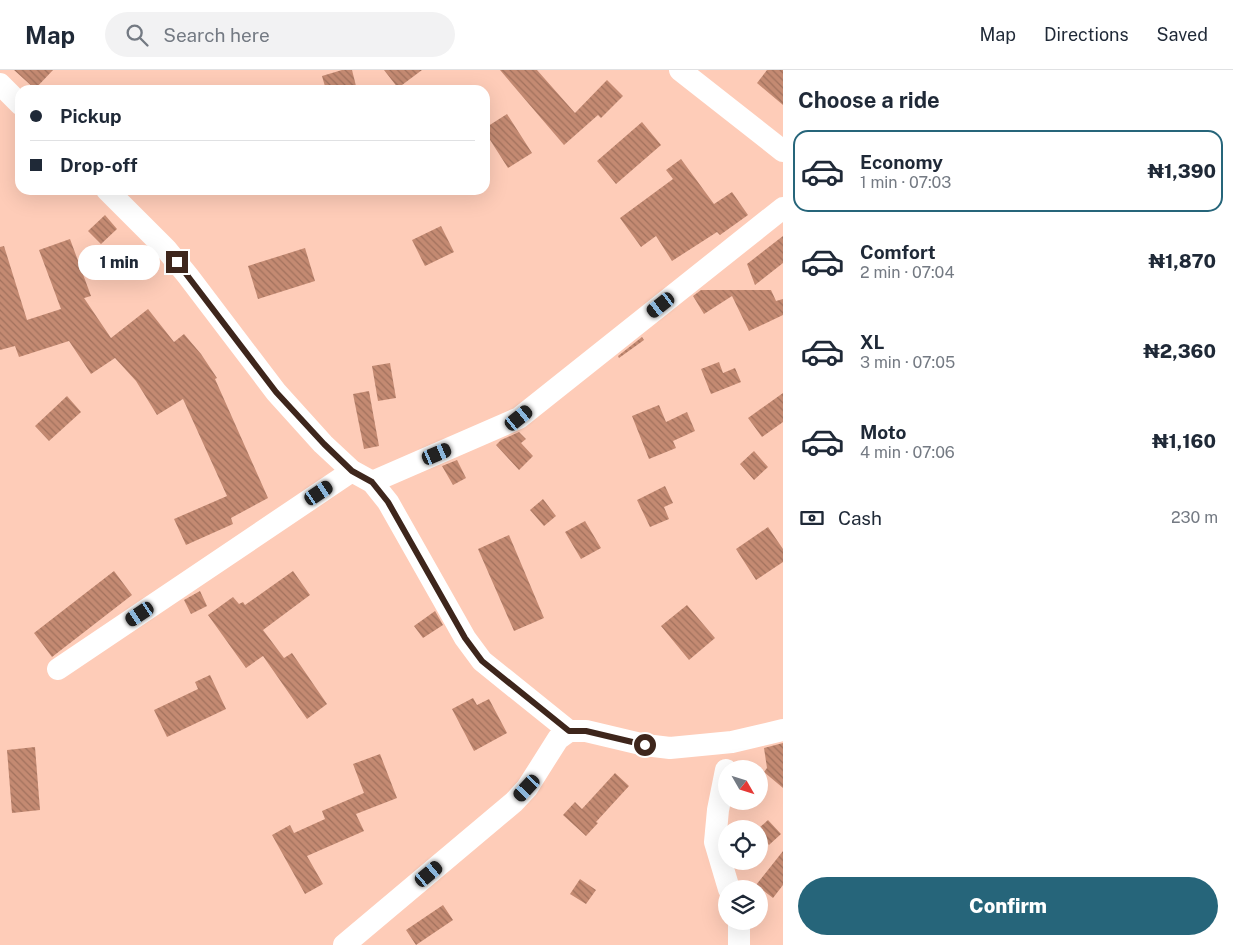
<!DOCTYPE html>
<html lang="en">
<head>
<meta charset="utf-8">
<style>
	:root { --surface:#fff; --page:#f2f2f3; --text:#1f2937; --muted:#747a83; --line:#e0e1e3; --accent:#26657a }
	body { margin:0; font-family:"Public Sans",sans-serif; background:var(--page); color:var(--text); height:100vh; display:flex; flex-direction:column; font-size:19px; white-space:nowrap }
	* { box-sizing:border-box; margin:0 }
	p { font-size:16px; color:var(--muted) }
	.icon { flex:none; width:28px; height:28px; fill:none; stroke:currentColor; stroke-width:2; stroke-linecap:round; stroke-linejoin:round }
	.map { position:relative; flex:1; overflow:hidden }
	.side { display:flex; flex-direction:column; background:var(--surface); width:450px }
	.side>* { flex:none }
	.hud { position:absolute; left:15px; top:15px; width:475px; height:110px; border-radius:15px; box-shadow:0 5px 20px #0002; display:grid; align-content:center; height:110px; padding:0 15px; background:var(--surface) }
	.needle { width:32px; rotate:129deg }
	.fabs { position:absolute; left:718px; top:690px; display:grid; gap:10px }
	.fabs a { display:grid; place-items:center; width:50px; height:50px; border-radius:50%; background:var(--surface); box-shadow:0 5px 20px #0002; font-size:25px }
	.end { position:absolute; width:22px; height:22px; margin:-11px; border:6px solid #3e261c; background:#fff; box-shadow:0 0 0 2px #fff }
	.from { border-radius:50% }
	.bubble { position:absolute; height:35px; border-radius:18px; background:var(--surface); box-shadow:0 5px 20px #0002; font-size:16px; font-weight:800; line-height:35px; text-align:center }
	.car { position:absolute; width:15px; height:30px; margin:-15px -8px; border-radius:6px; box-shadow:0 0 4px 1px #0007; background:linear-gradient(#222 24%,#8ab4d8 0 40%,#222 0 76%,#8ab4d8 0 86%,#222 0) }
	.hud b { display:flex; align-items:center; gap:18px; height:48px; font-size:19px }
	.hud b+b { border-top:1px solid var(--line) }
	.hud i { width:12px; height:12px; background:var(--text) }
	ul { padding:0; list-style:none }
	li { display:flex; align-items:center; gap:15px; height:82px; margin:0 10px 8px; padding:0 5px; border:2px solid transparent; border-radius:15px }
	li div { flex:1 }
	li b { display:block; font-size:19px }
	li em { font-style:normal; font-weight:800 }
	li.current { border-color:var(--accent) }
	li>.icon { width:45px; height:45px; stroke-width:1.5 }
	h2 { padding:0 15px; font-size:22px; line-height:60px }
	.pay { display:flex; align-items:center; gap:12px; height:55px; padding:0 15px; font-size:19px }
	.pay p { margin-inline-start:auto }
	.cta { display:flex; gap:10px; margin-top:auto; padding:10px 15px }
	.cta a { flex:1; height:58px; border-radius:30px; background:var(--accent); color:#fff; font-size:20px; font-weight:800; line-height:58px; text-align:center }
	header { display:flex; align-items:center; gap:30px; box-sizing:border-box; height:70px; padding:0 25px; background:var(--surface); border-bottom:1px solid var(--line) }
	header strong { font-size:24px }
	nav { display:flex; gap:28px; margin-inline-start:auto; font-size:18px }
	.search { width:350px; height:45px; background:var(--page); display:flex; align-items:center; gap:12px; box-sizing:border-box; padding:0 18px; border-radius:28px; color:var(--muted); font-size:19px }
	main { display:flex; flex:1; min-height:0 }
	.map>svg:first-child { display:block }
</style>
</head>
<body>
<header>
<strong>Map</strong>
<div class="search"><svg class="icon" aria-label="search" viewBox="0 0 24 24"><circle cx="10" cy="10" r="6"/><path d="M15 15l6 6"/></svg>Search here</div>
<nav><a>Map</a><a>Directions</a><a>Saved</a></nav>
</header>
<main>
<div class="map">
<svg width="783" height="875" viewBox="0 0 783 875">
	<defs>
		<pattern id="building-back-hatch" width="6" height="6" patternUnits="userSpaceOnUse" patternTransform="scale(1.25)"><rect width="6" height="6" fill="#c48a72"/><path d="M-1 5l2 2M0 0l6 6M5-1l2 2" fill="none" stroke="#a1715d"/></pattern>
	</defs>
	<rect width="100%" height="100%" fill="#feccb8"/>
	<!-- building -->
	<path fill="url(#building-back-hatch)" d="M14 0H53L35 19Z
		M342 0H352L357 20H326L322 6Z
		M384 0H422L398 18Z
		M500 0H537L575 43 607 10 623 26 601 48 598 45 564 75Z
		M767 0H783V35L757 13Z
		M507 44 532 83 508 98 485 62V58Z
		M642 52 661 75 616 114 597 91Z
		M681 89 714 134 732 122 748 145 720 165 717 162 672 191 656 166 641 177 620 148 673 109 666 100Z
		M105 145 117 159 101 174 88 161Z
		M441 156 454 182 425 196 412 170Z
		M783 166V193L755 215 747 194Z
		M70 169 91 226 84 228 111 268 148 239 174 272 184 264 201 284 217 308 215 309 268 428 231 448 233 454 186 475 174 449 227 426 183 329 157 345 136 311 115 288 91 304 69 271 19 287 15 276 0 280V177L4 176 27 250 61 239 39 180Z
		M305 178 315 211 258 229 248 196Z
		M701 220H771L776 231 783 229V245L749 261 732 226 704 244 693 226Z
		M642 267 644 270 619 288 618 286Z
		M719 292 723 303 735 298 741 312 711 324 701 299Z
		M390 293 396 328 378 331 372 296Z
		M369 321 379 376 364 379 353 324Z
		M783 323V352L762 367 748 348Z
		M67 326 81 342 49 371 35 356Z
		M659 335 666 352 687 342 695 361 673 371 676 378 649 389 632 346Z
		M519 362 526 369 521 373 533 386 519 400 496 375 501 370Z
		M754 381 768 397 754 410 740 394Z
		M457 390 466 408 453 415 442 396Z
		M665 416 673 433 664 437 669 449 650 457 637 430Z
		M543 429 556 446 544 456 530 440Z
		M585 451 601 478 581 489 565 462Z
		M768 457 783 479V492L756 510 736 479Z
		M509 465 544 548 514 561 478 479Z
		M114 501 132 525 52 587 34 563Z
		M293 501 310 525 263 560 284 588 292 583 327 634 307 649 263 586 246 598 208 545 233 527 239 534 243 532 245 535Z
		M200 521 207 536 191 544 184 530Z
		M687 535 715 568 689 590 661 556Z
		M435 541 443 555 423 568 414 556Z
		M210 605 226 639 167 667 154 640 198 619 195 612Z
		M473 628 477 635 489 629 507 663 474 681 452 639Z
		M783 673V718L764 702 767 698 764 678Z
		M35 677 40 740 12 743 7 680Z
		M380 684 397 728 356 744 364 761 307 786 323 814 305 824 272 765 290 755 294 763 325 749 322 741 364 723 353 694Z
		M615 703 629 716 596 752 598 753 586 766 563 745 575 732 582 739Z
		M768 750 781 764 769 775 759 763 758 759Z
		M783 781V815L773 828 756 815Z
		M580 809 596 820 586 834 570 824Z
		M443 835 453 850 416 875 406 860Z"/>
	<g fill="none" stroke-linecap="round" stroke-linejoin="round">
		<!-- minor -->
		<path stroke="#fff" stroke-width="22" d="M680 0 783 81
			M0 14 20 34
			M107 120 166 179 188 206 276 322 323 374 352 401 372 412 388 432 465 568 482 591 569 661
			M372 412 519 348 783 138
			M58 599 352 401
			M726 700 718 740 715 772 729 819
			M344 875 514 732 527 718 558 669 569 661H586L645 675 670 678 732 672 783 660
			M739 875V851"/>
	</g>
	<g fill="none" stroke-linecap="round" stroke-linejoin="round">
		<!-- route -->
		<path stroke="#3e261c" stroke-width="6" d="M177 192 276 322 324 374 352 401 372 412 388 432 465 568 482 591 569 661H586L645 675"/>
	</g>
</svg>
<div class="fabs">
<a><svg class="needle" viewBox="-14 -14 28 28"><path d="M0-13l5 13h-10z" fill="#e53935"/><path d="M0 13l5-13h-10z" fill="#747a83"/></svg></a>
<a><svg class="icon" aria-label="locate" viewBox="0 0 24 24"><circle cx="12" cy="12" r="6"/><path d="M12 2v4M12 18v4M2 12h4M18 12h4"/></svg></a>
<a><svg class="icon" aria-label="layers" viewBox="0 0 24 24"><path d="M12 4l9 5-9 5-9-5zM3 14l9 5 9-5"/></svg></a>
</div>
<i class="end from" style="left:645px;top:675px"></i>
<i class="end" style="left:177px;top:192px"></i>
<div class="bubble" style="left:78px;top:175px;width:82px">1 min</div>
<i class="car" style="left:661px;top:235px;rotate:232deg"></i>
<i class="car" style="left:519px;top:348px;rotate:51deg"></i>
<i class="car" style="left:437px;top:384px;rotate:67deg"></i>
<i class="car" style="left:319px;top:423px;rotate:56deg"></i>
<i class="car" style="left:140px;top:544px;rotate:236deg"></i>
<i class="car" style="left:527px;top:718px;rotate:223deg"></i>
<i class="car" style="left:429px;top:804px;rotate:50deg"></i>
<div class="hud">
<b><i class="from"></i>Pickup</b>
<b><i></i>Drop-off</b>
</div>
</div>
<section class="side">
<h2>Choose a ride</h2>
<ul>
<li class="current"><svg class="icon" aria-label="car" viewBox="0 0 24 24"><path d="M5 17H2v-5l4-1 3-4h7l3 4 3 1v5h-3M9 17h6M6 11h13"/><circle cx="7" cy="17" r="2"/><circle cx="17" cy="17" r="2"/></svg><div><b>Economy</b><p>1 min · 07:03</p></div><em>₦1,390</em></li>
<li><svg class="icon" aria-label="car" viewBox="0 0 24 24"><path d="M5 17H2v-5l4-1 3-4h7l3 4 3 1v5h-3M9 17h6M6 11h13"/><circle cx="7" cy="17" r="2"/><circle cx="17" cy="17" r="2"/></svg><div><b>Comfort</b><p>2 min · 07:04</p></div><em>₦1,870</em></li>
<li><svg class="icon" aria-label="car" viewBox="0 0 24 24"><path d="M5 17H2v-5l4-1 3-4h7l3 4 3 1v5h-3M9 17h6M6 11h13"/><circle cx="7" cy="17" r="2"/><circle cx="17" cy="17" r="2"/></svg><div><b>XL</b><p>3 min · 07:05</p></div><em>₦2,360</em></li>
<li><svg class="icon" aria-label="car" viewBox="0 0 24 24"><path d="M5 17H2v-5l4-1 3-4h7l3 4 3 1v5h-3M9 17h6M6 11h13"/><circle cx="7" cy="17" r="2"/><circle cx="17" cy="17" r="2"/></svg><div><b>Moto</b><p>4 min · 07:06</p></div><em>₦1,160</em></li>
</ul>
<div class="pay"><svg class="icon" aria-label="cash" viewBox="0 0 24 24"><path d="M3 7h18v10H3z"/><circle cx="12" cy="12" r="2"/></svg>Cash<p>230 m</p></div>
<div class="cta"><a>Confirm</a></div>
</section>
</main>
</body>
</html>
